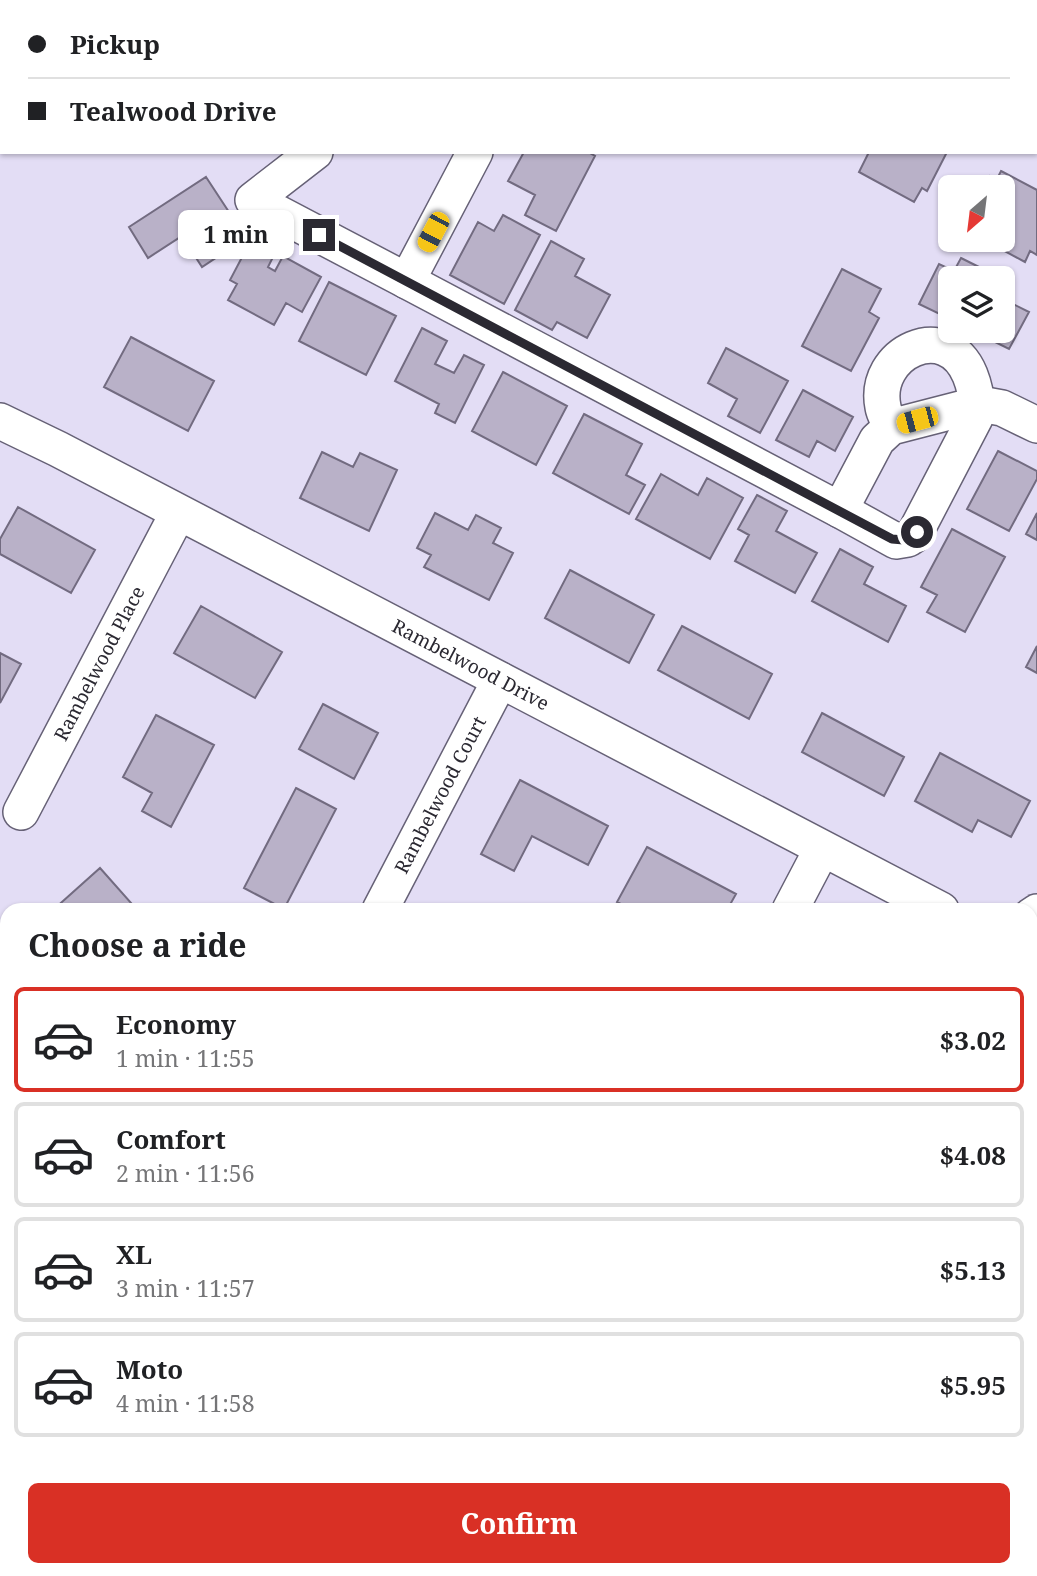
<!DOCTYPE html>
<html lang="en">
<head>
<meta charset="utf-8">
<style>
	:root { --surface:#fff; --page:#f6f6f6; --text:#202124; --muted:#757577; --line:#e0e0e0; --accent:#d93025 }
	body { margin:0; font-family:"Noto Serif",serif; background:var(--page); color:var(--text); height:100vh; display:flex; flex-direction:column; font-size:26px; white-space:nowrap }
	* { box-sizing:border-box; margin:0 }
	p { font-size:23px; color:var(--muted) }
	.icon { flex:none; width:38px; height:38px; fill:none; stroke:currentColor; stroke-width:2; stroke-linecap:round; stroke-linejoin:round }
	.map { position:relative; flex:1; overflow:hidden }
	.drawer { position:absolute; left:0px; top:903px; width:1038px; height:674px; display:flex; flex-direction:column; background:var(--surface); border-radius:21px 21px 0 0; box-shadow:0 2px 5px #0004 }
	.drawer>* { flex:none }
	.banner { position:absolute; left:0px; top:0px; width:1038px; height:154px; box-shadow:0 2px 5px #0004; display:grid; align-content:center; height:154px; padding:0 28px; background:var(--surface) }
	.needle { width:46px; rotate:208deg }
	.fabs { position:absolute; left:938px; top:175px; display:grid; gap:14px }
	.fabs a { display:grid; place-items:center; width:77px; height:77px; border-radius:10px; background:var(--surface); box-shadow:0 2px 5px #0004; font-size:35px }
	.end { position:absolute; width:32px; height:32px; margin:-16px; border:9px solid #2b2932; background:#fff; box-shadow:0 0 0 4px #fff }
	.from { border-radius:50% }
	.bubble { position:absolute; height:49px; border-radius:10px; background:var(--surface); box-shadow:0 2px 5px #0004; font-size:23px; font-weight:700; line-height:49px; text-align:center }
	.car { position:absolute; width:21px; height:42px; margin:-21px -10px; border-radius:9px; box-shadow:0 0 5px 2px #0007; background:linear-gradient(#f5c518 24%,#345 0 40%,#f5c518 0 76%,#345 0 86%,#f5c518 0) }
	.banner b { display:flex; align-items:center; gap:24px; height:66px; font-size:26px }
	.banner b+b { border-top:2px solid var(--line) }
	.banner i { width:18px; height:18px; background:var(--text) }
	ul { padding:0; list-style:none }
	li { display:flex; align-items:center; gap:21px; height:105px; margin:0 14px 10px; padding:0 14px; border:4px solid var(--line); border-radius:10px }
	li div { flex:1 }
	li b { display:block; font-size:26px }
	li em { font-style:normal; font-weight:700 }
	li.active { border-color:var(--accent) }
	li>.icon { width:63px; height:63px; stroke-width:1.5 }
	h2 { padding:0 28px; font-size:32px; line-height:84px }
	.cta { display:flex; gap:14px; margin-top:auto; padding:14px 28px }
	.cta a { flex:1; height:80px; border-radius:10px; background:var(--accent); color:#fff; font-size:28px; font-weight:700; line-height:80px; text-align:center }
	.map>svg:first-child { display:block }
</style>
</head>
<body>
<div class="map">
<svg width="1037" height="1576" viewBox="0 0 1037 1576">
	<rect width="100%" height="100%" fill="#e3ddf5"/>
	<!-- green -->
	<path fill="#b0c276" d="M0 0H186L2 2 0 112Z"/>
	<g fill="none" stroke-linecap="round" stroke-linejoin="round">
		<!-- stream -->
		<path stroke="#78d0fb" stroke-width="8" d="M49 2 51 0
			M0 38 2 37"/>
	</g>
	<!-- building -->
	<path fill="#b9b1c8" stroke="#726b80" stroke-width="2" d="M376 0H443L446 2H376Z
		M591 0H673L672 2Z
		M821 0H868L867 2Z
		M524 152H588L595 156 556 231 525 215 535 195 508 181Z
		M869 152H947L927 191 922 188 914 202 859 172Z
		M1001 171 1037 190V255L1030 251 1025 262 984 240H1003V187H985L990 176 997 179Z
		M206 177 246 238 202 267 182 236 148 258 129 227Z
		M503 215 540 235 504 304 450 275 478 222 494 231Z
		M551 241 584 259 575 276 610 295 587 338 557 322 552 330 515 310Z
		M249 244 273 257 268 267 275 271 283 256 321 277 302 312 286 303 274 325 228 300 237 284 230 280Z
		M961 258 1001 278H950V319L919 304 939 264 954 271Z
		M842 269 881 289 869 312 879 318 851 371 802 346Z
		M329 282 396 316 366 375 299 341Z
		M1003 299 1029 312 1009 349 973 331H1003Z
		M422 328 447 341 435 364 454 373 464 355 484 365 455 423 435 413 439 404 395 381Z
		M131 337 214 381 188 431 104 387Z
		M726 348 788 381 760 433 728 416 737 399 708 383Z
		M503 372 567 406 536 465 472 431Z
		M803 390 853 417 835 451 817 441 809 457 776 440Z
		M584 414 642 444 626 475 645 485 629 514 553 473Z
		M998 451 1037 471V479L1009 531 967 509Z
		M322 452 353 467 360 453 397 470 369 531 300 498Z
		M661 474 698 495 707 478 743 498 710 559 636 519Z
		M757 495 787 511 776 531 817 553 795 593 735 561 749 535 738 529Z
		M18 507 95 550 71 593 0 554V539Z
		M435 513 468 530 476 515 501 528 493 543 513 553 489 600 424 567 431 555 417 548Z
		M1037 513V540L1026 534Z
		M952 529 1005 557 965 632 927 612 937 595 921 587Z
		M840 549 873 567 864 584 906 606 888 642 812 601Z
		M570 570 654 615 629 663 545 618Z
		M201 606 282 652 255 698 174 653Z
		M682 626 772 674 749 719 658 670Z
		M1037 646V673L1026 667Z
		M0 653 21 664 0 703Z
		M323 704 378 733 354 779 299 749Z
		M822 713 904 757 884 796 802 752Z
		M156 715 214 745 171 827 142 811 152 793 123 777Z
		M940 753 1030 801 1011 837 978 820 972 832 915 801Z
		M520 780 608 826 588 865 532 836 514 871 481 854Z
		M296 788 336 809 284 909 244 888Z
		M647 847 736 894 727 910H632L617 902Z
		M100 868 132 904 124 910H53Z
		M0 1104 7 1108V1147L0 1160Z
		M21 1570H72L67 1576H16Z
		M856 1570H908L905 1576H868Z
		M927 1570H955L967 1576H924Z"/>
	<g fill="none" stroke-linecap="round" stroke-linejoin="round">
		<defs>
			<g id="minor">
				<path d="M761 2 762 0"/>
				<path d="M918 2 919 0"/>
				<path d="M315 152 253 200 407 281 475 152"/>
				<path d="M407 281 840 510 877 440 891 427 980 404 1002 408 1037 425"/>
				<path id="s1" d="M0 421 58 449 941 910"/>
				<path d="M840 510 896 541 908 539 914 535 975 418C978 403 976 390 970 375 946 317 872 353 883 407 884 414 889 421 891 427"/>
				<path id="s2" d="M21 812 178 513"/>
				<path id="s3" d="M380 910 500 680"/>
				<path d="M790 910 822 849"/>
				<path d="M1031 916 1037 912"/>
				<path d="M0 1258 7 1262"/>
				<path d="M677 1570 689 1576"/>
				<path d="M157 1576 161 1570"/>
			</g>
		</defs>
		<!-- minor casing -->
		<use href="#minor" stroke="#666176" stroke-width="38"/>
		<!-- minor -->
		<use href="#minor" stroke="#fff" stroke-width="35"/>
	</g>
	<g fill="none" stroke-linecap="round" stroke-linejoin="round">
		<!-- route -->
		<path stroke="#2b2932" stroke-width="9" d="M319 235 892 539 904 540 917 532"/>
	</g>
	<g text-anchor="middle" stroke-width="6" stroke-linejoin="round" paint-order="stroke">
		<!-- street labels -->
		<g font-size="19" fill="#2b2932" stroke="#f0ebfe">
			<text dy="7" stroke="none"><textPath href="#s2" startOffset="168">Rambelwood Place</textPath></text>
			<text dy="7" stroke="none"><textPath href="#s1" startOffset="530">Rambelwood Drive</textPath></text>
			<text dy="7" stroke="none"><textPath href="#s3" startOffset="130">Rambelwood Court</textPath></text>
		</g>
	</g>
</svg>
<div class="fabs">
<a><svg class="needle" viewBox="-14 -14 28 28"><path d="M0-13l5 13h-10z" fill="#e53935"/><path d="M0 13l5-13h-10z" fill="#757577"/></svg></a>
<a><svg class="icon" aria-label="layers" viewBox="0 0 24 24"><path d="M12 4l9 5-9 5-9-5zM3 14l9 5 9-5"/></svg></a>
</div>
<i class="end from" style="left:917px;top:532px"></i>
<i class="end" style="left:319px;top:235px"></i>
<div class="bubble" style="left:178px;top:210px;width:116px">1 min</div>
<i class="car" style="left:433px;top:232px;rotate:208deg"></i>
<i class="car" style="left:917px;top:420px;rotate:255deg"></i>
<div class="banner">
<b><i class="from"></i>Pickup</b>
<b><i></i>Tealwood Drive</b>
</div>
<section class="drawer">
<h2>Choose a ride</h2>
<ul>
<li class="active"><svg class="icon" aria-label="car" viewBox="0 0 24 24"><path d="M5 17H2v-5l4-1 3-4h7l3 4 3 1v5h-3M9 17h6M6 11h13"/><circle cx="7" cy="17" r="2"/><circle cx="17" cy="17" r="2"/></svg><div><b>Economy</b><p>1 min · 11:55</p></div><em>$3.02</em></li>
<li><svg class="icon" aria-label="car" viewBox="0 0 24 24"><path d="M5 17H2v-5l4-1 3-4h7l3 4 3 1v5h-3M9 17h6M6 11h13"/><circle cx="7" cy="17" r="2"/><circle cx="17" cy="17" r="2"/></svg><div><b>Comfort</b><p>2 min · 11:56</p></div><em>$4.08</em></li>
<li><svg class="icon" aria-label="car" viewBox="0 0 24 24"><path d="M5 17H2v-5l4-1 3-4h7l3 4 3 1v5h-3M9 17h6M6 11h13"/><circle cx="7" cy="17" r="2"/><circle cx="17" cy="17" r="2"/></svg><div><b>XL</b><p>3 min · 11:57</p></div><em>$5.13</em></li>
<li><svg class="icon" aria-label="car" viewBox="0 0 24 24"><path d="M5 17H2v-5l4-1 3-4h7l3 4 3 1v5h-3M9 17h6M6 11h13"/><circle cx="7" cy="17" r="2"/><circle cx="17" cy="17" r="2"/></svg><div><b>Moto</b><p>4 min · 11:58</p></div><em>$5.95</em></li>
</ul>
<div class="cta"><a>Confirm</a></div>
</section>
</div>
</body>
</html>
